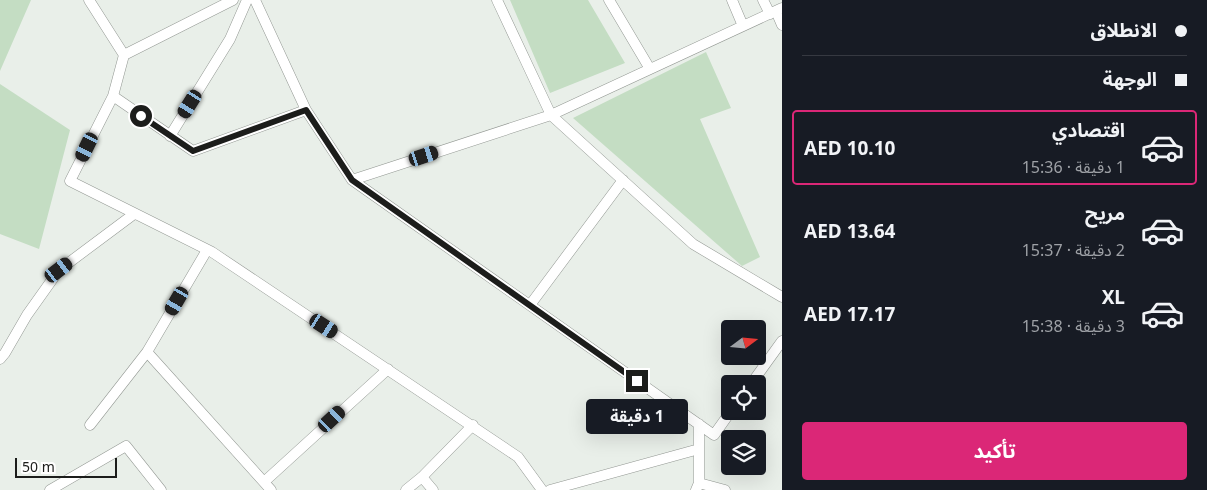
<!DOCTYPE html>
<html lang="ar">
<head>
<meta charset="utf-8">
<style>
	:root { --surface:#171b24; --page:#242831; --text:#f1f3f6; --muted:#9ea1a6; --line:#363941; --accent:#db2777 }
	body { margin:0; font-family:"Noto Sans","Noto Sans Arabic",sans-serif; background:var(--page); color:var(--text); direction:rtl; height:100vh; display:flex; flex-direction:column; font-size:19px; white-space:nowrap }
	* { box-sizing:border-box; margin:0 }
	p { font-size:16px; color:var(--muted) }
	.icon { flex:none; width:28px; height:28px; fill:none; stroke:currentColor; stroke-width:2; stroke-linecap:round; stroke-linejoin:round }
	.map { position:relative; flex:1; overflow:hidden; direction:ltr }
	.drawer { display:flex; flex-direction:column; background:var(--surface); width:425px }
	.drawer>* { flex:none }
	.top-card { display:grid; align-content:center; height:110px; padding:0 20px; background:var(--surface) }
	.needle { width:32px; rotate:74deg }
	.tools { position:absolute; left:721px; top:320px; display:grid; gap:10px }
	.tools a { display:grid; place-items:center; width:45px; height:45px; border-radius:5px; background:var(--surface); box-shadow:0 5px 20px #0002; font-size:25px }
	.scale { position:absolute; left:15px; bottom:12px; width:102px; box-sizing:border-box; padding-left:5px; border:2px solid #1c1d1b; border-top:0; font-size:14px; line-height:18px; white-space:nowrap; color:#1c1d1b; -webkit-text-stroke:4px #fff; paint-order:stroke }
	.end { position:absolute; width:22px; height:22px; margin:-11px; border:6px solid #1c1d1b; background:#fff; box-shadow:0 0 0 2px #fff }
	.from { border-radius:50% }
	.bubble { position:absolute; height:35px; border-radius:5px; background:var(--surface); box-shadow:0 5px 20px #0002; font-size:16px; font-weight:700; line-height:35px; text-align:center; direction:rtl }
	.car { position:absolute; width:15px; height:30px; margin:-15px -8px; border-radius:6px; box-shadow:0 0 4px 1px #0007; background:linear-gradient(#222 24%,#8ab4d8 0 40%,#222 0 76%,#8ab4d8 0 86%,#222 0) }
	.top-card b { display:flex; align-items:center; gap:18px; height:48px; font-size:19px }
	.top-card b+b { border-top:1px solid var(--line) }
	.top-card i { width:12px; height:12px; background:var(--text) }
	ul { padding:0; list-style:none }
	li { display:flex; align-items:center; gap:15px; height:75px; margin:0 10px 8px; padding:0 10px; border:2px solid transparent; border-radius:5px }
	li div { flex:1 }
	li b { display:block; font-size:19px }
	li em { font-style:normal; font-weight:700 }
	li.active { border-color:var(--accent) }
	li>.icon { width:45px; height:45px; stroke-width:1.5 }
	.cta { display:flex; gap:10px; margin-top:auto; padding:10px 20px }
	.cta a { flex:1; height:58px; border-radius:5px; background:var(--accent); color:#fff; font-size:20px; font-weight:700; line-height:58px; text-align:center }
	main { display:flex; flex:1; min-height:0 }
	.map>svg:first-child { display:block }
</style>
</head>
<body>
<main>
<section class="drawer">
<div class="top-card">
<b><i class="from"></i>الانطلاق</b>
<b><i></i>الوجهة</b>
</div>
<ul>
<li class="active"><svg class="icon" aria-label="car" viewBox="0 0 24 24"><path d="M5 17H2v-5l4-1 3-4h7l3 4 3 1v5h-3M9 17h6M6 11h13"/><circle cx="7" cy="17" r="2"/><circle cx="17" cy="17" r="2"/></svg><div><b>اقتصادي</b><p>1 دقيقة · 15:36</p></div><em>AED 10.10</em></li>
<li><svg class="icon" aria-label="car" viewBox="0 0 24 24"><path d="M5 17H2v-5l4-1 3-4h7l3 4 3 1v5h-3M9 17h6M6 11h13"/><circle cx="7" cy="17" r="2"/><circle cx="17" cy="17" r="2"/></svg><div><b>مريح</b><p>2 دقيقة · 15:37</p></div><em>AED 13.64</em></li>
<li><svg class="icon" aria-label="car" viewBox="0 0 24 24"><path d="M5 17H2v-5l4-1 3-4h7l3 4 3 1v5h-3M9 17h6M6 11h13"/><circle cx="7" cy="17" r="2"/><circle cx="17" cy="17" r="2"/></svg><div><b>XL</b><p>3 دقيقة · 15:38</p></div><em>AED 17.17</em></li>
</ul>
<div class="cta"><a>تأكيد</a></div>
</section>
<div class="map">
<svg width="782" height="490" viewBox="0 0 782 490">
	<rect width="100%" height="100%" fill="#e9efe9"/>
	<!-- green -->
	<path fill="#c4ddc3" d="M0 0H31L0 71Z
		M510 0H588L625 63 550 93Z
		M706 52 731 108 700 119 760 257 742 266 573 118Z
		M0 84 70 130 39 249 0 234Z"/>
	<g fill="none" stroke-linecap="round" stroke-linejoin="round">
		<defs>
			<path id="minor" d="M89 0 124 55
				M233 0 124 55 113 96 70 181 212 252 518 457 542 490
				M255 0 306 110 352 180 714 435 731 411
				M497 0 551 115 693 244 782 297
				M609 0 650 69
				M732 0 743 26
				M763 0 770 14
				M776 11 782 25
				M113 96 193 151 306 110
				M170 136 230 39 247 0
				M352 180 551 115 782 8
				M530 305 623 180
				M147 352 271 490
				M0 359 5 353 27 315 59 270 134 214
				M751 384 782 341
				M90 425 147 352 207 250
				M422 477 433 490
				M264 482 388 369
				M699 483 725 490
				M50 490 126 446 161 490
				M406 490 422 477 473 425
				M550 490 699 449
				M696 490 699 483V424"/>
		</defs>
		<!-- minor casing -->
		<use href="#minor" stroke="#939893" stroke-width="11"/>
		<!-- minor -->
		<use href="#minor" stroke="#fff" stroke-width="10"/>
	</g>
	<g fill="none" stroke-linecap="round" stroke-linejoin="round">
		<!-- route -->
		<path stroke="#1c1d1b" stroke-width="6" d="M141 116 193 151 306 110 352 180 637 381"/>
	</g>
</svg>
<div class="tools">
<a><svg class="needle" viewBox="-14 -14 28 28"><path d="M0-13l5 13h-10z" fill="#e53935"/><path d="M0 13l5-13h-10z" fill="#9ea1a6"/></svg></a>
<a><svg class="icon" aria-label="locate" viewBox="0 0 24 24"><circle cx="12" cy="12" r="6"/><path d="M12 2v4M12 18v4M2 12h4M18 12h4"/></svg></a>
<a><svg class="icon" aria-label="layers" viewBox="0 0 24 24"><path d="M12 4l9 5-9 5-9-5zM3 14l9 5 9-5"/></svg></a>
</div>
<div class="scale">50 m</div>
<i class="end from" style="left:141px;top:116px"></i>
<i class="end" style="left:637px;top:381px"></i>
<div class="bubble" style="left:586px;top:399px;width:102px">1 دقيقة</div>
<i class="car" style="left:190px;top:104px;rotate:212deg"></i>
<i class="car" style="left:87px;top:147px;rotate:206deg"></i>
<i class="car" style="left:424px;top:156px;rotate:72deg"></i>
<i class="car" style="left:59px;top:270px;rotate:53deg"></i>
<i class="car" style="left:177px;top:301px;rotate:210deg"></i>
<i class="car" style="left:324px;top:326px;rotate:123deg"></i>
<i class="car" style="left:332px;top:419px;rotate:47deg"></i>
</div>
</main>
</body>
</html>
